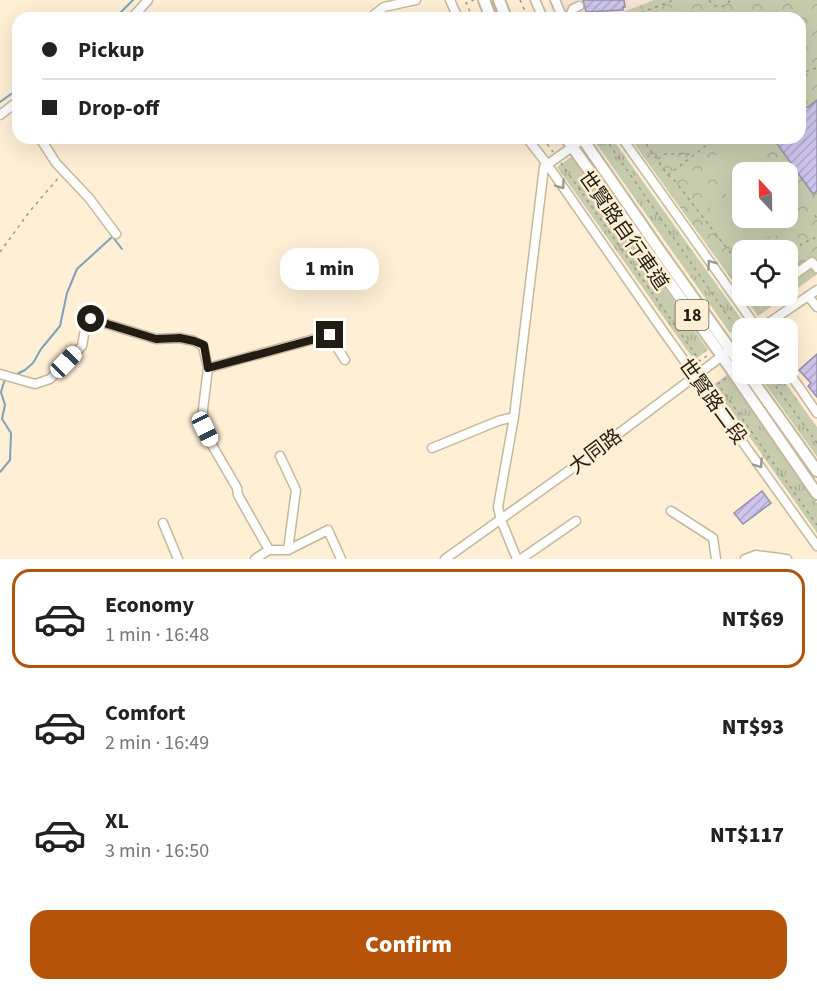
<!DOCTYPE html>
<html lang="en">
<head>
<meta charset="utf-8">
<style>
	:root { --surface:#fff; --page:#f6f6f6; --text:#222; --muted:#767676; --line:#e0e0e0; --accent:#b45309 }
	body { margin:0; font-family:"Source Sans 3","Noto Sans TC",sans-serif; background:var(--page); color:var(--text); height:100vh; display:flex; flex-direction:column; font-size:22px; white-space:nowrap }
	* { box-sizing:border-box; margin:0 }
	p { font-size:20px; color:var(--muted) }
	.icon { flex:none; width:33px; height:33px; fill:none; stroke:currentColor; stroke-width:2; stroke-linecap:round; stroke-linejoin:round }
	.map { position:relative; height:559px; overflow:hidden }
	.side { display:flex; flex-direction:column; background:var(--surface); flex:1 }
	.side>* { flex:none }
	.guide { position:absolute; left:12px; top:12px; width:794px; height:132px; border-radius:18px; box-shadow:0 6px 24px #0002; display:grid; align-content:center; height:132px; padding:0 30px; background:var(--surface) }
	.needle { width:39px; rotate:338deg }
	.buttons { position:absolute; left:732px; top:162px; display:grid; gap:12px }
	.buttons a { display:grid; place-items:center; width:66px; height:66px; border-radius:12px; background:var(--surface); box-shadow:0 6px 24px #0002; font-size:30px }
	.end { position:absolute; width:27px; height:27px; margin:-14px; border:8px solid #221d13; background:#fff; box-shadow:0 0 0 3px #fff }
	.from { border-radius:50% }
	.bubble { position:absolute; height:42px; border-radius:18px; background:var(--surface); box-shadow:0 6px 24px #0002; font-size:20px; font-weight:800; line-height:42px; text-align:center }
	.car { position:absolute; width:18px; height:36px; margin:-18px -9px; border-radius:8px; box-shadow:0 0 4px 2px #0007; background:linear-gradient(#fff 24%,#345 0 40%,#fff 0 76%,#345 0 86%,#fff 0) }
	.guide b { display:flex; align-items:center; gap:21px; height:57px; font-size:22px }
	.guide b+b { border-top:2px solid var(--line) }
	.guide i { width:15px; height:15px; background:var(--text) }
	ul { padding:10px 0 0; list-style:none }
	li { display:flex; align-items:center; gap:18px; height:99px; margin:0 12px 9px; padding:0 18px; border:3px solid transparent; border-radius:18px }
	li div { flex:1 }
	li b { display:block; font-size:22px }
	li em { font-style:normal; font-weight:800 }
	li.current { border-color:var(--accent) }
	li>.icon { width:54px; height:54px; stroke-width:1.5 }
	.cta { display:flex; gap:12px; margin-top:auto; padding:12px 30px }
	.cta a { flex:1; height:69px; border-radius:18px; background:var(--accent); color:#fff; font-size:24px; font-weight:800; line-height:69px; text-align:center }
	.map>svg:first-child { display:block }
</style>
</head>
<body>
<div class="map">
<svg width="817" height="559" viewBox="0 0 817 559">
	<defs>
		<pattern id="grass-tufts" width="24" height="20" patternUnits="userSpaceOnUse" patternTransform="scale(1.5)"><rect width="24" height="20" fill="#c8ccaf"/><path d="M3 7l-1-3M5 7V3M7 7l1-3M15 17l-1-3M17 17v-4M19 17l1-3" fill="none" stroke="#acaf96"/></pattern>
		<pattern id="park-crowns" width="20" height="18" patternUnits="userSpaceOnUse" patternTransform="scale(1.5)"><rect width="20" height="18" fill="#c8ccaf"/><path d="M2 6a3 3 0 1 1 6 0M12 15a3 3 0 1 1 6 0" fill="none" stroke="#acaf96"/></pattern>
		<pattern id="building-hatch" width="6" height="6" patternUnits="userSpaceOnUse" patternTransform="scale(1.5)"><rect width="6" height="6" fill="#cec5ed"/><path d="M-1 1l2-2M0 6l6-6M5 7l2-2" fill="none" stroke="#b1a9ca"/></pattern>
	</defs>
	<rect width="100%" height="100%" fill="#feefd5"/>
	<!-- education -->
	<path fill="#f5e4d2" d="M548 0H654L608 18H555Z"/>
	<!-- grass -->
	<path fill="url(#grass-tufts)" d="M592 138H612L744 323 730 333Z
		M572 156 708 350 694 360 557 167Z
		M758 374H779L817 427V457Z
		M727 375 817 503V533L713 385Z"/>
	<!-- park -->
	<path fill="url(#park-crowns)" fill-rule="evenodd" d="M654 0H817V274L788 295V250H742V294L630 138H800V18H608ZM742 172H788V218H742Z
		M743 296H786L758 316Z"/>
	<!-- garden -->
	<path fill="#c8ccaf" d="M727 146C746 146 750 158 760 172H742V215C728 195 693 164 727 146Z
		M706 181 756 248 759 250 742 251 696 188Z
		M788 211C788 216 789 221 787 226 783 237 767 240 757 233 752 230 748 222 745 218H788Z"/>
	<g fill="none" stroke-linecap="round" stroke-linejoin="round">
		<!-- stream -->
		<path stroke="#7fa1bd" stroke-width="2" d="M115 18 133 0
			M0 102 18 89
			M112 236 122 249
			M17 374 25 370 33 363 41 349 60 326 67 293 77 269 112 237
			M0 472 10 460 11 433 2 419 5 405 1 392 5 379"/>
	</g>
	<!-- building -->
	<path fill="url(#building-hatch)" stroke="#9791ab" stroke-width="1.5" d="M583 0H624L625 7H623V10L586 12Z
		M817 100V191L813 194 773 138H800V108L808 107Z
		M817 354V397L808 386 811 383 799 370Z
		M762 491 771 503 743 524 734 513Z"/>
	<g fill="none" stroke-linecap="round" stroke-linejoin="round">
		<defs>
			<path id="minor" d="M450 0 458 18
				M535 0 543 18
				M555 0 562 16 564 18
				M132 18 148 0
				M370 18 384 7 416 0
				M569 18 573 9 579 6
				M0 115 18 101
				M40 138 56 163 89 198 116 234
				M527 138 547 164 663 331 817 546
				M622 138 757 328
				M788 279 812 262 817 268
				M808 296 817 307
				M759 299 763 296
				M761 328 817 290
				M208 368 203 409V425L212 445 237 488 238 495 269 550
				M788 371 817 413
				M0 374 35 384 50 379 82 346 86 324 91 319 156 339 180 338 194 341 203 346 208 368 329 335 345 360
				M432 448 498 421 514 417
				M280 456 296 490 288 550
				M671 511 713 538 716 559
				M163 523 178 559
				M255 559 269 550H288L328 530 341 559
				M445 559 574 467 742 341
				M517 559 501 520 498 507 514 417 544 167 583 139
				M521 559 576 521
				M745 559 756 555 787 559"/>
			<path id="major" d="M484 0 491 18
				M499 0 506 18
				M566 138 722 356 817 494
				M582 138 658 248 742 366
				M748 374 817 471"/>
		</defs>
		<!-- minor casing -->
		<use href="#minor" stroke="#c6b89e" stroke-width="11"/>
		<!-- major casing -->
		<use href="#major" stroke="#c6b89e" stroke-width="14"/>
		<!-- path -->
		<path stroke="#a29784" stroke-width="1.5" stroke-dasharray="3 4.5" stroke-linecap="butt" d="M520 0 528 18
			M709 0C715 9 725 9 730 0
			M473 18 466 3 474 0
			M627 18 674 0
			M800 76 809 70 817 68
			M543 138 553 152
			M605 138 729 318 742 330
			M642 138 668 175 716 138
			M658 159 665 154H694
			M561 163 700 361 709 354
			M668 175 675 181 742 268
			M815 215 817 219
			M0 252 30 211 60 176
			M788 255 803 243 817 237
			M733 337 742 331
			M767 374 817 443
			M726 378 718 384 817 525"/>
		<!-- minor -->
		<use href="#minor" stroke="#fff" stroke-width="8"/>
		<!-- major -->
		<use href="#major" stroke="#fff" stroke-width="10"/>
	</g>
	<!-- one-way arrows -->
	<defs><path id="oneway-chevron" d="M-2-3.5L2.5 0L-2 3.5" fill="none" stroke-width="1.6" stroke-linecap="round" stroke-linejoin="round" transform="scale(1.5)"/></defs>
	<g stroke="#9c9995">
		<use href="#oneway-chevron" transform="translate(561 185) rotate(55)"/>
		<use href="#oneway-chevron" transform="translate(711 264) rotate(-125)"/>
		<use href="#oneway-chevron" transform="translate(759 464) rotate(55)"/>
	</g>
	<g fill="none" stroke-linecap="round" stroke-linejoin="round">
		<!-- route -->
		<path stroke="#221d13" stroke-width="8" d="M91 319 156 339 180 338 194 341 204 345 208 368 330 335"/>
	</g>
	<g text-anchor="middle" stroke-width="5" stroke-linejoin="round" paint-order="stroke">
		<!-- shield labels -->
		<rect fill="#feefd5" stroke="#645c4d" stroke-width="1.5" x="675.5" y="300" width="33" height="30" rx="4.5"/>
		<g font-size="18" font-weight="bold" fill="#221d13">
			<text x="692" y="321">18</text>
		</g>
		<!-- street labels -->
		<g font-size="20" fill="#221d13" stroke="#feefd5">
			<text transform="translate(624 230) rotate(55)" y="7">世賢路自行車道</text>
			<text transform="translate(713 401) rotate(54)" y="7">世賢路二段</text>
			<text transform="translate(595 451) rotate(-37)" y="7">大同路</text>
		</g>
	</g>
</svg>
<div class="buttons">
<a><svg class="needle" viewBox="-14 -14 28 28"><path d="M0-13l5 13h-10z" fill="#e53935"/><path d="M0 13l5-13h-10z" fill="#767676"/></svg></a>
<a><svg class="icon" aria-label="locate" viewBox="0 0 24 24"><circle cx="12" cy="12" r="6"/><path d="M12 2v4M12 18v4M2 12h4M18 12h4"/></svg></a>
<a><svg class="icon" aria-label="layers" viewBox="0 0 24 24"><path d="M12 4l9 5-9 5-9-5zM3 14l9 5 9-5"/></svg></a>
</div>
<i class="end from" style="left:91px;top:319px"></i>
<i class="end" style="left:330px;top:335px"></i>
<div class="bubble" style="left:280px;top:248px;width:99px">1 min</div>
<i class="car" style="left:66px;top:362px;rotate:44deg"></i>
<i class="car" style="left:205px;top:429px;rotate:154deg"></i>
<div class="guide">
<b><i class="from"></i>Pickup</b>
<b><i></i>Drop-off</b>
</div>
</div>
<section class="side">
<ul>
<li class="current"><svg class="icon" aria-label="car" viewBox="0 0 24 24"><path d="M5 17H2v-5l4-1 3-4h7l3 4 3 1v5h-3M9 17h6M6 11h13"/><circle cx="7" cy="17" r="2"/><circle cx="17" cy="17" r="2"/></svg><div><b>Economy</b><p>1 min · 16:48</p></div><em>NT$69</em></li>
<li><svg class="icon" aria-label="car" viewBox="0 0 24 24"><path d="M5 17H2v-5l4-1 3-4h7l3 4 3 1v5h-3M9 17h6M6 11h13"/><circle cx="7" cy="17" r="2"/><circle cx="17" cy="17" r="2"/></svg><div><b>Comfort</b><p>2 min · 16:49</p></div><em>NT$93</em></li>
<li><svg class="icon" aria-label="car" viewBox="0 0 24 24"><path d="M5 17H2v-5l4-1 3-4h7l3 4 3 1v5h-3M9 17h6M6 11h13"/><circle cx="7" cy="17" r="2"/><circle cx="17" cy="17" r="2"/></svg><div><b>XL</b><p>3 min · 16:50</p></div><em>NT$117</em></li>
</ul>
<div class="cta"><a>Confirm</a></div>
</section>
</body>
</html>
